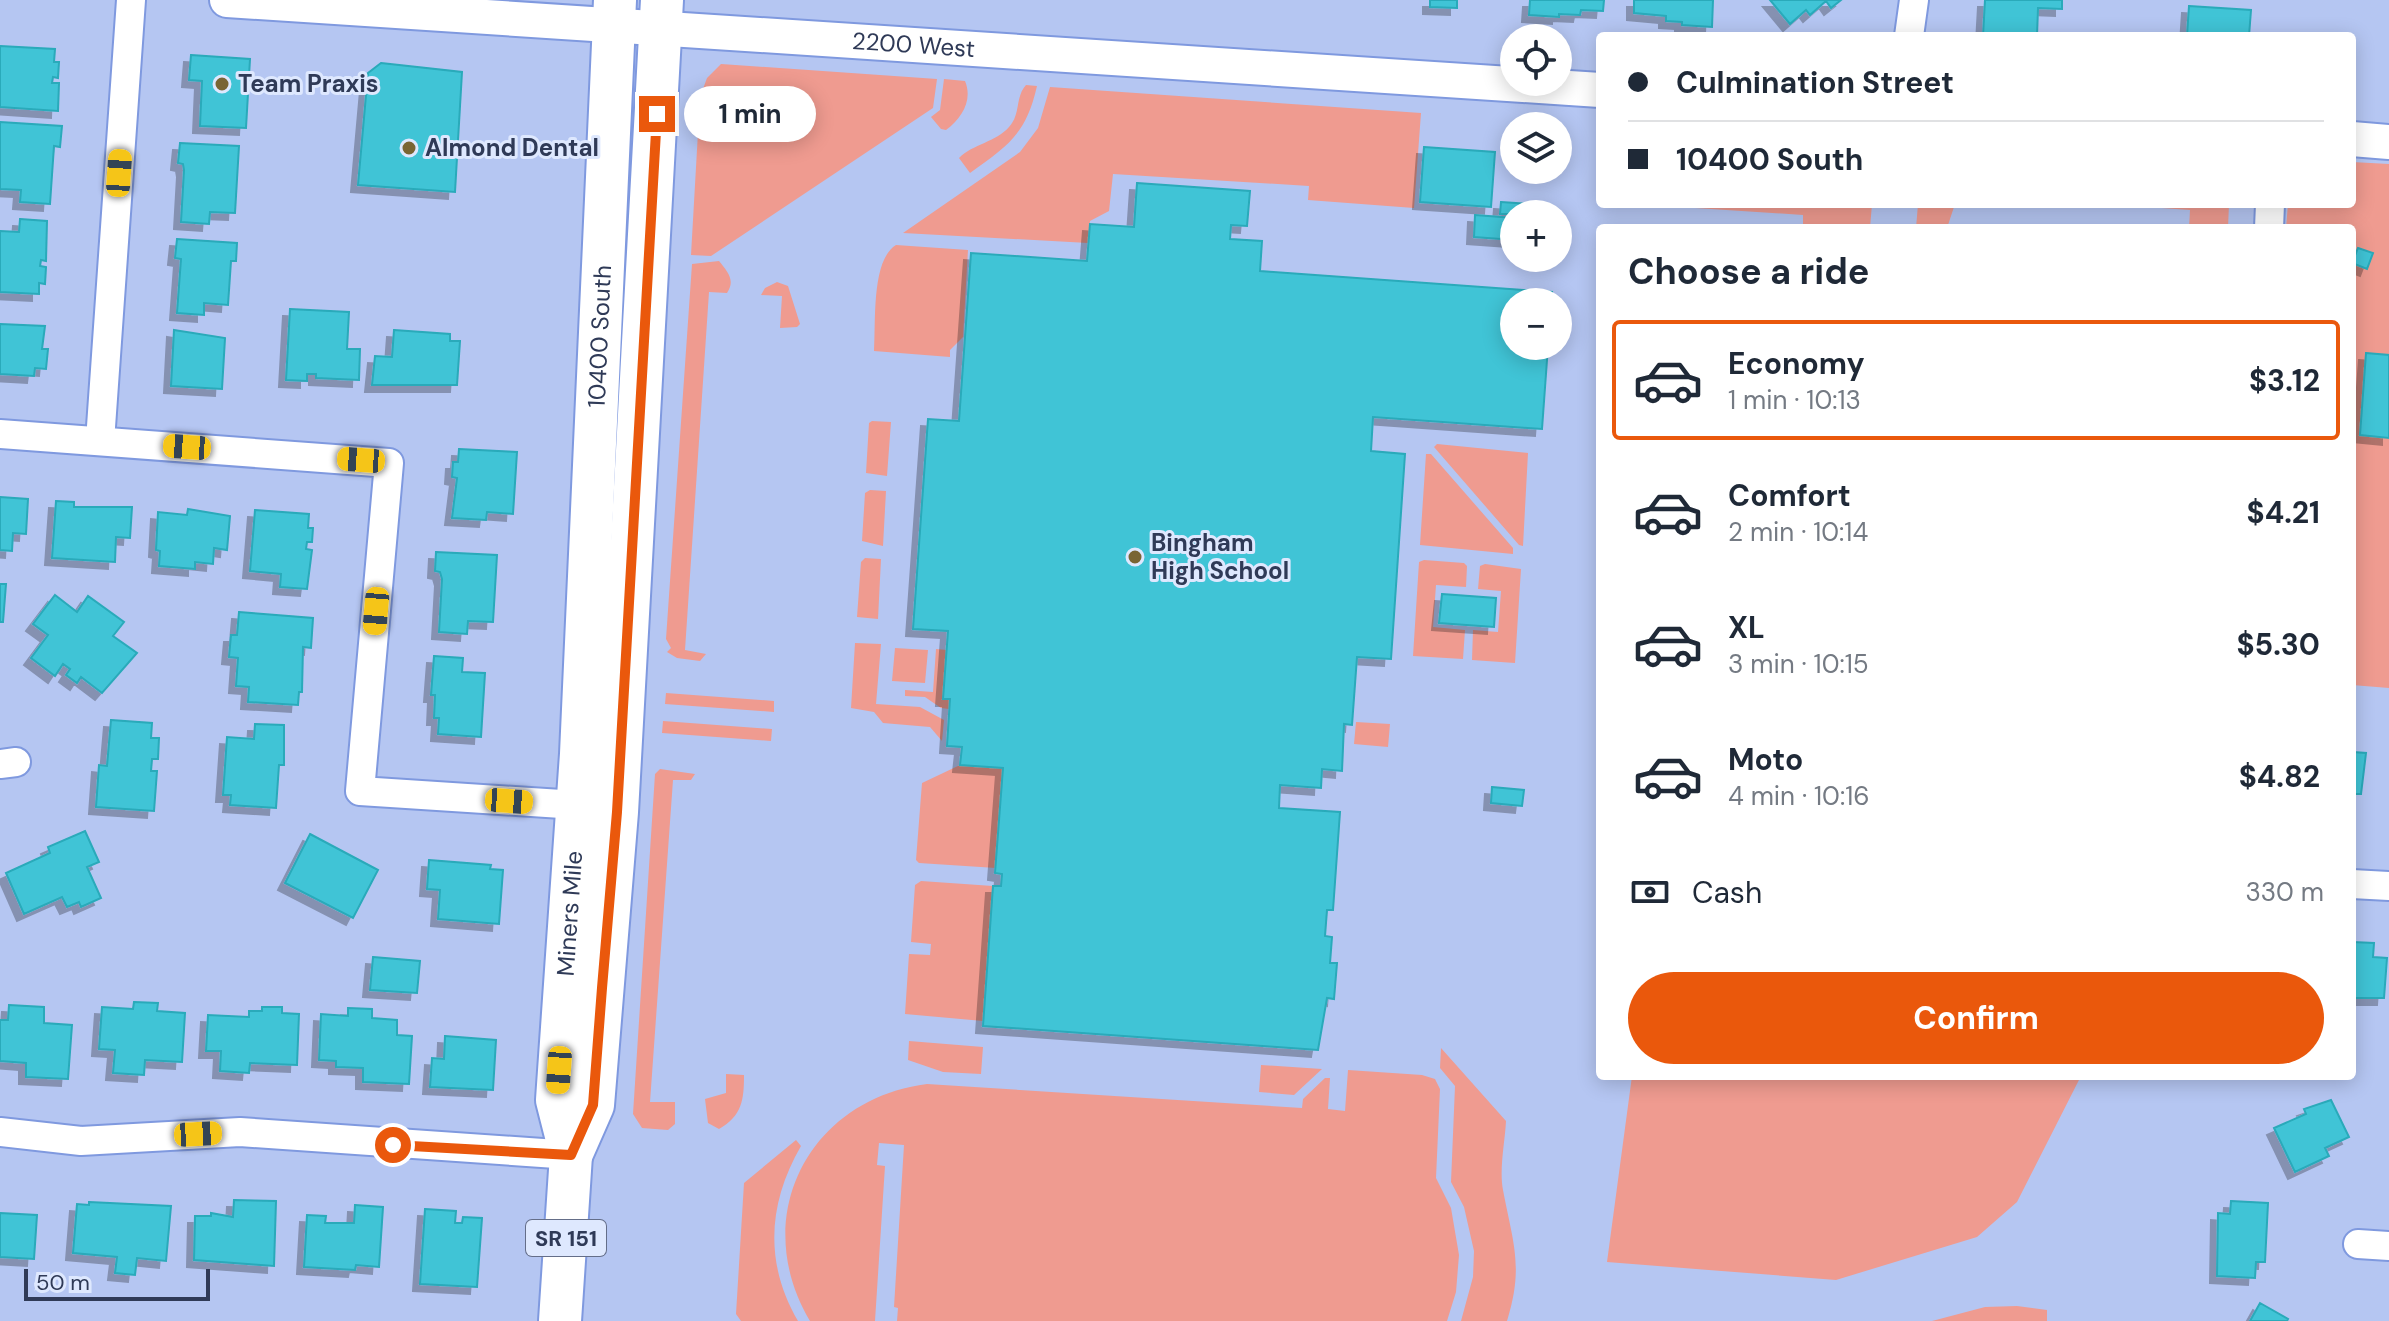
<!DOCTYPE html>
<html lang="en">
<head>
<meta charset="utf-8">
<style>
	:root { --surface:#fff; --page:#f2f2f3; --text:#1f2937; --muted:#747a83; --line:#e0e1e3; --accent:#ea580c }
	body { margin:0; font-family:"DM Sans",sans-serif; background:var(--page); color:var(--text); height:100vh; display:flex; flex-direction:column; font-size:30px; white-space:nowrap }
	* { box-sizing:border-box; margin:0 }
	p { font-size:26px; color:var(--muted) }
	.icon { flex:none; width:44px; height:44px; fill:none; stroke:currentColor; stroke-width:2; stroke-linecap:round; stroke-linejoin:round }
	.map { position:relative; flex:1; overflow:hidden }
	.details { position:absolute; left:1596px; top:224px; width:760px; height:856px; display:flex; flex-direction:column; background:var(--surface); border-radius:8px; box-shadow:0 4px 20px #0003 }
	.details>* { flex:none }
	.banner { position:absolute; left:1596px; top:32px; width:760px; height:176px; border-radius:8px; box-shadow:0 4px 20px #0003; display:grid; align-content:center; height:176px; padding:0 32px; background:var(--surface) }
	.fabs { position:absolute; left:1500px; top:24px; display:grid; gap:16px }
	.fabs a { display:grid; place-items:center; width:72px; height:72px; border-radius:50%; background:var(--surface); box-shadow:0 4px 20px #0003; font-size:40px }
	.scale { position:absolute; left:24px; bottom:20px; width:186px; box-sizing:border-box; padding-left:8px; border:4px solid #2f3a57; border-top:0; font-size:22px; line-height:28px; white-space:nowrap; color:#2f3a57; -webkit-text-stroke:6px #dee8fe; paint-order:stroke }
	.end { position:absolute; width:36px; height:36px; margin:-18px; border:10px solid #ea580c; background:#fff; box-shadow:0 0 0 4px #fff }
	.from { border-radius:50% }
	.bubble { position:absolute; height:56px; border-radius:28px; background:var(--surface); box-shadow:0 4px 20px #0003; font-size:26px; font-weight:700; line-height:56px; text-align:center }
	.car { position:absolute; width:24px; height:48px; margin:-24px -12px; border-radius:10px; box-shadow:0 0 6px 2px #0007; background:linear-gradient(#f5c518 24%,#345 0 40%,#f5c518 0 76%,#345 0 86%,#f5c518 0) }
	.banner b { display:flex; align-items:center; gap:28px; height:76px; font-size:30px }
	.banner b+b { border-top:2px solid var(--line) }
	.banner i { width:20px; height:20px; background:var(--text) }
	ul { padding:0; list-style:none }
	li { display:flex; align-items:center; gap:24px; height:120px; margin:0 16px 12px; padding:0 16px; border:4px solid transparent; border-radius:8px }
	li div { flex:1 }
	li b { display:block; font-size:30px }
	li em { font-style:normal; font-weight:700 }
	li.selected { border-color:var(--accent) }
	li>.icon { width:72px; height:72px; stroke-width:1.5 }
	h2 { padding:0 32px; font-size:36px; line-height:96px }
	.pay { display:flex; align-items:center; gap:20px; height:88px; padding:0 32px; font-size:30px }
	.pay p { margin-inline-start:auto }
	.primary-button { display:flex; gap:16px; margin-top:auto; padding:16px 32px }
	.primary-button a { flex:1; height:92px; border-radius:48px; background:var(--accent); color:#fff; font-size:32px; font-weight:700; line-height:92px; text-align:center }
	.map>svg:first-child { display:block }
</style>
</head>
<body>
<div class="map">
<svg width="2389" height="1321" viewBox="0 0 2389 1321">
	<defs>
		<filter id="shadow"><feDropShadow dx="-7" dy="7" stdDeviation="0" flood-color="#0004"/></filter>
	</defs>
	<rect width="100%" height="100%" fill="#b5c6f2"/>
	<!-- green -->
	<path fill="#ef9b90" d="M721 64 937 79 933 108 711 256 691 255 700 97 707 78Z
		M944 79 965 81C973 100 962 118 946 130L941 129 931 117 940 110Z
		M1026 85 1037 86C1026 134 1009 145 970 173L959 158C973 144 996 142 1009 127 1021 114 1015 97 1026 85Z
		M1050 87 1421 113 1414 208 1308 200 1309 186 1113 174 1109 211 1090 221 1088 243 903 233 1020 152 1038 128Z
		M2352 162 2389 164V688L2352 685V228H2286L2288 204H2352Z
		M1634 204H1872L1870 228H1803V215Z
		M1918 204H1955L1947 228H1916Z
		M2105 204H2229L2228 228H2189L2190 210Z
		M896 245 968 250 963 337 950 350V357L874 351C876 323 871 260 896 245Z
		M719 261C727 271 736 280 727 293L709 292 685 650 706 654 700 661 677 658 667 652 671 648 666 639 692 264Z
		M777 282 788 286 800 324 797 327 780 328 782 296 761 295 765 288Z
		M872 421 891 422 887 476 866 473 869 423Z
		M1437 444 1528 453 1523 546 1519 545 1434 447Z
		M1426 454H1431L1513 548V554L1420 545Z
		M870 490 886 491 883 546 862 541 865 493Z
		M865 558 881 559 878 619 857 617 861 562Z
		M1424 560 1464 563 1467 566 1466 587 1436 585 1433 627 1465 630 1463 659 1413 656 1419 562Z
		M1485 564 1521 569 1515 663 1472 660 1473 630 1498 632 1501 591 1478 589 1480 566Z
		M855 643 881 644 876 704 920 707 944 720 942 741 930 727 883 723 874 712 851 708Z
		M895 648 928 650 925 683 892 681Z
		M936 649 947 650 944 699H950L949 709 941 708 925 697 905 696V690L933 692Z
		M666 693 774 701V712L665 704Z
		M663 721 772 729 771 741 662 733Z
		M1356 722 1390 724 1388 747 1354 744Z
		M960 765 1003 768 996 868 919 863 916 860 922 783Z
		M660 769 695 774 691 780H673L650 1102H675V1124L668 1130 642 1128 633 1114 655 774Z
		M921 881 993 886 983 1021 905 1014 909 954 930 955 931 944 911 942 915 885Z
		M909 1041 983 1047 981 1074 943 1072 908 1060Z
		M1441 1048 1506 1121C1505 1142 1499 1169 1503 1190 1513 1243 1524 1266 1507 1321H1461L1473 1277 1474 1251 1464 1207 1451 1182 1455 1086 1440 1068Z
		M1261 1065 1322 1069 1294 1095 1259 1092Z
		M1348 1070 1422 1075 1435 1079 1440 1089 1436 1178 1451 1208 1459 1255 1456 1292 1447 1321H897L898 1308 894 1307 904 1145 879 1143 877 1165 885 1166 875 1321H810C748 1217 809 1099 927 1084L1302 1108 1303 1099 1325 1078H1330L1328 1109 1345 1111Z
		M726 1074 744 1075C744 1100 742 1116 719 1129L708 1123 705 1099 726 1093Z
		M1632 1076H2081L2017 1202 1977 1237 1836 1280 1607 1262Z
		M796 1140 801 1146C768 1203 764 1263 798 1321H741L736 1314 744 1183Z
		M2017 1306 2047 1310V1321H1932L1985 1307Z"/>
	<!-- building -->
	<path fill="#41c4d6" stroke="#29aaba" stroke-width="2" filter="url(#shadow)" d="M1430 0H1457V8L1430 7Z
		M1530 0H1604L1603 11 1581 10 1580 15 1559 14V17L1529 15Z
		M1634 0H1713L1712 27 1682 25V22L1666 21V16L1634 13Z
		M1770 0H1841L1831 8 1826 1 1810 15 1806 10 1790 24Z
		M1985 0H2062V9L2038 8 2037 36H1983Z
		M2189 6 2251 10 2249 36H2187Z
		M0 46 55 49 54 62H59L58 78 53 77 52 83H59L58 111 0 107Z
		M191 55 250 59 246 128 200 126 202 81 189 80Z
		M381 63 462 72 455 192 358 185 368 73Z
		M0 122 62 126 60 147 54 146 50 204 20 202 21 190 0 189Z
		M180 143 239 146 235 213 210 212 209 224 181 222 184 170 183 164 178 163Z
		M1424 147 1495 152 1491 207 1420 202Z
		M1137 183 1250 191 1247 226 1231 225 1230 239 1262 241 1260 271 1552 292 1551 302H1514V346H1548L1542 429 1373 417 1371 451 1405 454 1391 659 1357 657 1352 725 1344 724 1342 771 1322 769 1321 788 1280 785 1279 808 1340 812 1333 910H1327L1325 936 1332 937 1330 963H1337L1334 999 1327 998 1318 1050 983 1026 993 886H1001L1002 874 995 873 1003 768 960 765 962 747 947 746 950 699H943L948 631 913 629 928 419 959 421 971 253 1087 261 1090 224 1134 227Z
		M1501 202 1543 205V214H1500Z
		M1475 215 1514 218V240L1474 237Z
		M20 219 47 221 46 261 41 260 40 266 46 267 45 284 39 283V294L0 292V231L19 232Z
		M177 239 237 243 236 261H231L228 305 204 303V315L177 313 181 259 175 258Z
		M2358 248 2373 253 2367 269 2352 263Z
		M290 309 349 312 347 349H360L359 380 316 378V374H307V381L286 380Z
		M0 324 45 326 42 349H48L46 369 35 368 34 376 0 374Z
		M174 330 225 338 222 389 171 386Z
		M394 330 450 334V341H460L457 385H372L375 356 392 357Z
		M2366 353 2389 355V438L2360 435Z
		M459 449 517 452 513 514 487 512 486 520 452 518 457 478 452 477 453 462H458Z
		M0 497 28 499 26 534 13 533 12 551 0 550Z
		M56 501 74 502V507H132L130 538 116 537 115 562 52 558Z
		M188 509 230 516 227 550 214 548 213 564 195 562V569L159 566 160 551 156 550 158 512 187 515Z
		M255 510 309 514 308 528H313L312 542H307L306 549 312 550 307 589 280 587 281 574 250 571Z
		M436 552 497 555 493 622 468 621 467 634 439 632 442 579 440 572 435 571Z
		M0 584H6L3 622H0Z
		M1442 594 1496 598 1494 627 1439 623Z
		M55 595 77 612 88 596 124 622 113 636 137 653 102 693 81 677 77 683 66 675 70 669 63 664 55 676 31 658 48 635 33 624Z
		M239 612 313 618 311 648 303 647 302 692H299L298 705 248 702 249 687 236 686 238 658 229 657 231 635H237Z
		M434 656 463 658 462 672 485 673 481 737 438 734 439 718H434L435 695H431Z
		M111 720 152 723 151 738H159L158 759H152L151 771H157L154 811 96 807 99 765 107 766Z
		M255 724 284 725V765H279L276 808 230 805 231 795H223L227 737 254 739Z
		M2352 743 2353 752 2366 753 2361 794H2352Z
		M1492 787 1524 790 1522 806 1491 803Z
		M85 831 99 862 87 867 101 898 81 907 79 902 67 907 62 897 24 914 6 873 50 853 48 847Z
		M310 834 378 870 353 918 285 883Z
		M429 860 491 865 490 869 503 870 499 924 438 919 440 890 427 889Z
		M2352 942 2374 943 2373 957 2387 958 2384 998H2352Z
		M373 957 420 961 417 993 370 990Z
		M134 1002 158 1003 157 1011 185 1013 182 1062 145 1060 144 1075 113 1073 115 1050 99 1049 102 1007 133 1009Z
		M9 1005 44 1007V1023L72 1025 68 1079 26 1077V1063L0 1061V1020H8Z
		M262 1007H282V1013L299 1014 297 1065 250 1063 249 1073 220 1071 221 1051H206L208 1015 249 1017V1011H262Z
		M348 1008 372 1009V1018L397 1020V1035L412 1036 409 1084 363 1082V1068L336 1067V1061L319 1060 321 1014 348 1016Z
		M445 1036 496 1040 493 1090 430 1087 432 1058 444 1059Z
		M2331 1100 2349 1137 2325 1148 2329 1156 2295 1172 2274 1128 2306 1114 2304 1109Z
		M234 1200 276 1201 274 1266 194 1260 195 1216H211V1213L233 1217Z
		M2231 1201 2268 1203 2265 1262H2256L2255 1278 2217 1276 2218 1213 2230 1214Z
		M89 1202 171 1206 166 1261 137 1258 135 1275 115 1273 117 1257 73 1253 77 1204 89 1205Z
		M355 1205 383 1207 379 1267 356 1265 355 1270 304 1267 307 1215 326 1216 325 1223H354Z
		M425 1209 456 1211 455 1223H462L463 1217 482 1218 477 1287 420 1284Z
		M0 1213 37 1215 34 1259 0 1257Z
		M2260 1303 2288 1319 2287 1321H2250Z"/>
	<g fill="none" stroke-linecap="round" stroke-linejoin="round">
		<defs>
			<path id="minor" d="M1909 36 1914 0
				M2269 228 2270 204
				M0 434 389 463 360 791 577 805
				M100 441 131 0
				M0 764 16 762
				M2352 884 2389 886
				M0 1132 81 1141 240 1132 571 1155
				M2358 1244 2389 1246"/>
			<g id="tertiary">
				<path id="s1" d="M227 0 1600 90"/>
				<path d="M2352 139 2389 142"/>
			</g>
			<g id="primary">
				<path d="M571 1155 593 1105 617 812 662 0"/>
				<path id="s2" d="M560 1321 571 1155 557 1100 581 754 615 0"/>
			</g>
		</defs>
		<!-- minor casing -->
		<use href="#minor" stroke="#7f99df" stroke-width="32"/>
		<!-- tertiary casing -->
		<use href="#tertiary" stroke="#7f99df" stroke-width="38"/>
		<!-- primary casing -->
		<use href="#primary" stroke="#7f99df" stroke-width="46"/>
		<!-- minor -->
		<use href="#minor" stroke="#fff" stroke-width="28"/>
		<!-- tertiary -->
		<use href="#tertiary" stroke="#fff" stroke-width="34"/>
		<!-- primary -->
		<use href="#primary" stroke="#fff" stroke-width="42"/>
	</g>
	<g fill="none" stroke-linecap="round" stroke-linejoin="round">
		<!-- route -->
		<path stroke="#ea580c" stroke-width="10" d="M393 1145 571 1155 593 1105 602 988 617 812 657 114"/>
	</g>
	<!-- markers -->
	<g fill="#796534" stroke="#dee8fe" stroke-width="3">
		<circle cx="222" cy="84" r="8"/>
		<circle cx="409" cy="148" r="8"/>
		<circle cx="1135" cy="557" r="8"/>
	</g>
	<g text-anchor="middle" stroke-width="6" stroke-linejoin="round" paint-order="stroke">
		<!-- shield labels -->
		<rect fill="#dee8fe" stroke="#646e89" stroke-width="2" x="526" y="1220" width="80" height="36" rx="6"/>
		<g font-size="22" font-weight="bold" fill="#2f3a57">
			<text x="566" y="1246">SR 151</text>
		</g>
		<!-- street labels -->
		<g font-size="24" fill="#2f3a57" stroke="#dee8fe">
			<text dy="8" stroke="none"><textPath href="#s1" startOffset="688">2200 West</textPath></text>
			<text dy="8" stroke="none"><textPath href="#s2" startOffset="988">10400 South</textPath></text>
			<text dy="8" stroke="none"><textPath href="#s2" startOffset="410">Miners Mile</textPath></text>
		</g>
		<!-- poi labels -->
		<g font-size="24" font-weight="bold" fill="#2f3a57" stroke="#dee8fe" text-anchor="start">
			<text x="238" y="92">Team Praxis</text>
			<text x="425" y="156">Almond Dental</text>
			<text x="1151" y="551">Bingham<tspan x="1151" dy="28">High School</tspan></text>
		</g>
	</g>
</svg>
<div class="fabs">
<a><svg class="icon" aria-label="locate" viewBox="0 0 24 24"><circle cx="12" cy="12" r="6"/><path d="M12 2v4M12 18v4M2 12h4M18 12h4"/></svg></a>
<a><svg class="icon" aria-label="layers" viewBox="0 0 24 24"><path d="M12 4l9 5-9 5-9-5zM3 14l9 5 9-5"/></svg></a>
<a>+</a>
<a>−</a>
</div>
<div class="scale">50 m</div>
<i class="end from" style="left:393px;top:1145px"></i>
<i class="end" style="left:657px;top:114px"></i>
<div class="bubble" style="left:684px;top:86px;width:132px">1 min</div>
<i class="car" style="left:119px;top:173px;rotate:4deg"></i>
<i class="car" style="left:187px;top:447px;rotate:274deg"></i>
<i class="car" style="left:361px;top:460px;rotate:274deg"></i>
<i class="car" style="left:376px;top:611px;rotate:185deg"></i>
<i class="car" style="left:509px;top:801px;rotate:94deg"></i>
<i class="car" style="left:559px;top:1070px;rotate:184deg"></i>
<i class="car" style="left:198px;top:1134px;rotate:87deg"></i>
<div class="banner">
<b><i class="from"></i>Culmination Street</b>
<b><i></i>10400 South</b>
</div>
<section class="details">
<h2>Choose a ride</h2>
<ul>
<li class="selected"><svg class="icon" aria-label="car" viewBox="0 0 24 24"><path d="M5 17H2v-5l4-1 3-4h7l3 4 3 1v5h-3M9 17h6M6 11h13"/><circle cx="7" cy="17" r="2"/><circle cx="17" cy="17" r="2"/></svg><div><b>Economy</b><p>1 min · 10:13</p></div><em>$3.12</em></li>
<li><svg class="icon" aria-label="car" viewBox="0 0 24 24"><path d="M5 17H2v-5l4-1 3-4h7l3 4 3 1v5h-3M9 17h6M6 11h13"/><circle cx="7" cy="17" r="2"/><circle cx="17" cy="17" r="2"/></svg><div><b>Comfort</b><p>2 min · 10:14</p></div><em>$4.21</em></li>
<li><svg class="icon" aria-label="car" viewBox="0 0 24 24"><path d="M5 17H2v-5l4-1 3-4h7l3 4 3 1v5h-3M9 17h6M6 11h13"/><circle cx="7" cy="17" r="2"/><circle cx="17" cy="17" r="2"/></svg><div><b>XL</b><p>3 min · 10:15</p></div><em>$5.30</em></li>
<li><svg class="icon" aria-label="car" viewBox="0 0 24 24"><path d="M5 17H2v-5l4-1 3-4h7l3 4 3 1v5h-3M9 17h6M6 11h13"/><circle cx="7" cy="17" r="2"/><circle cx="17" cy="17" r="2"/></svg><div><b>Moto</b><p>4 min · 10:16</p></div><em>$4.82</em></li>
</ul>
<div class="pay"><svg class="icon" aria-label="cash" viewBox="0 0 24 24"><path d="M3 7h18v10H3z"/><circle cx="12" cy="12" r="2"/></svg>Cash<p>330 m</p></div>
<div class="primary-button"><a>Confirm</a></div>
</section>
</div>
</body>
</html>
